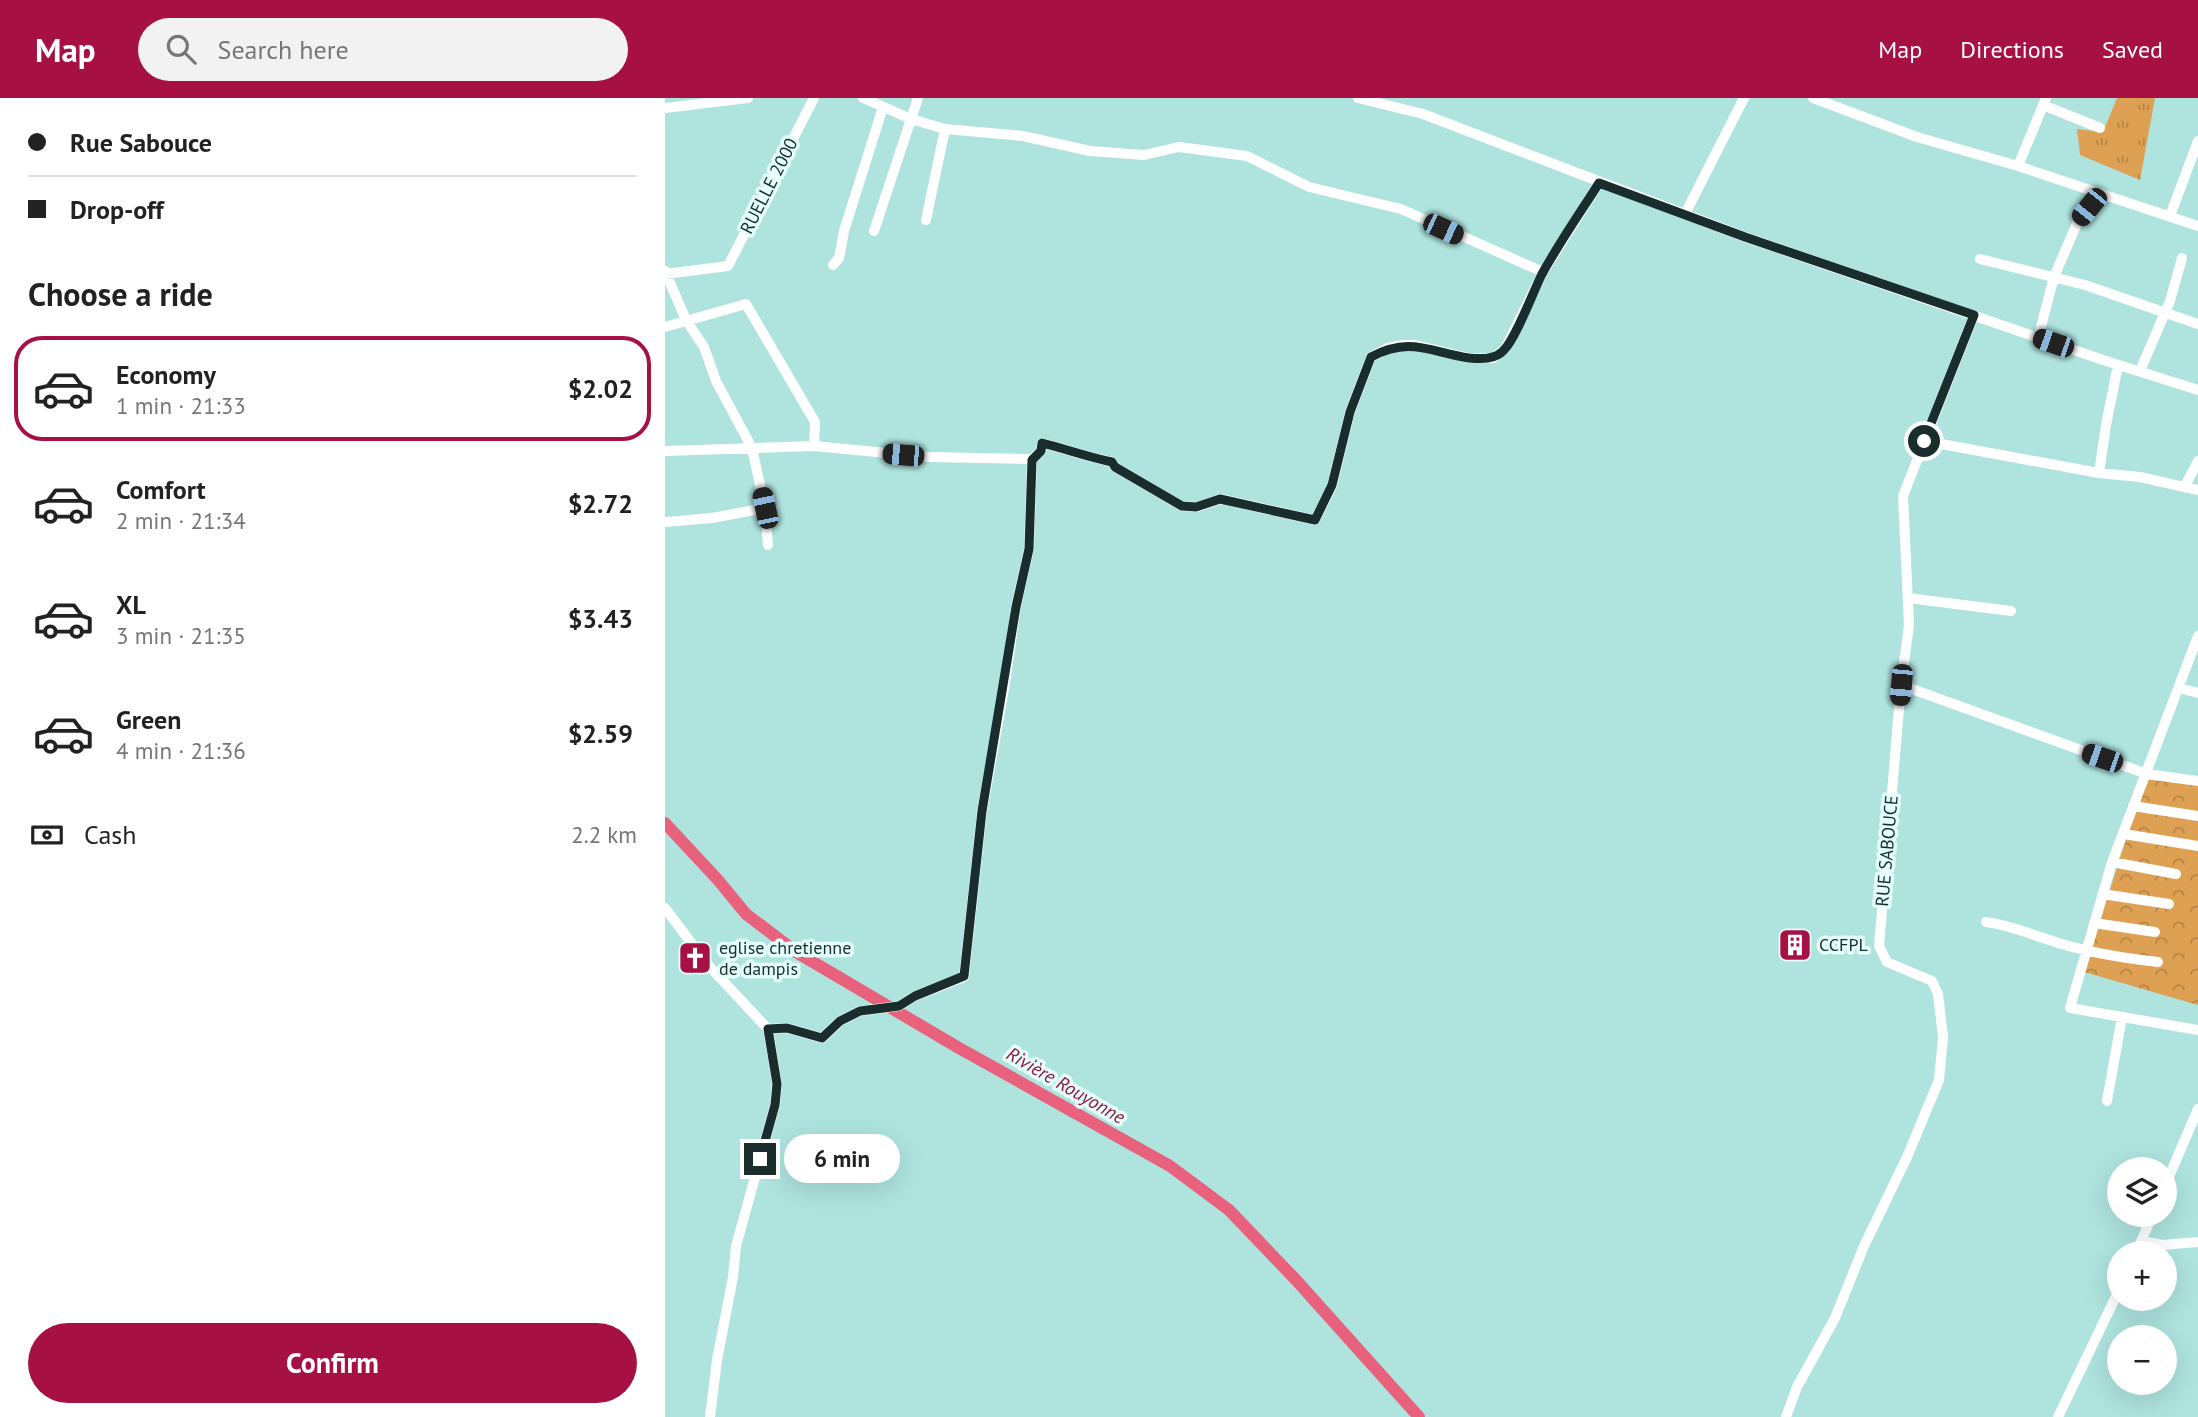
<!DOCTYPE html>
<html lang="en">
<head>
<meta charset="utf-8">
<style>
	:root { --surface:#fff; --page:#f2f2f2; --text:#222; --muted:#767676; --line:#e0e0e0; --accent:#a71043 }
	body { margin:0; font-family:"PT Sans",sans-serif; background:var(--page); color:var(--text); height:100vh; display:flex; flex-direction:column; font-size:26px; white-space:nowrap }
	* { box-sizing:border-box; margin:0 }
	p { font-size:23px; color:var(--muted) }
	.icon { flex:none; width:38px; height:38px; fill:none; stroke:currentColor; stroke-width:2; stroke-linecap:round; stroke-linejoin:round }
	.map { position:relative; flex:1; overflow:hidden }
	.panel { display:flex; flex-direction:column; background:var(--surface); width:665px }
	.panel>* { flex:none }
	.top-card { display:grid; align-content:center; height:154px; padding:0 28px; background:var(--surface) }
	.controls { position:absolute; left:1442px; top:1059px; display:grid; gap:14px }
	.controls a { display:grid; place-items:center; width:70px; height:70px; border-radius:50%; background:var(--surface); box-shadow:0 7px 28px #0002; font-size:35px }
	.end { position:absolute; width:32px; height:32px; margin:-16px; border:9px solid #192e2c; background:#fff; box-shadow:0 0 0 4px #fff }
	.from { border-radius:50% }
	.bubble { position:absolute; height:49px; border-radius:24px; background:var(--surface); box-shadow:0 7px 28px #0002; font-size:23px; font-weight:700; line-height:49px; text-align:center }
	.car { position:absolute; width:21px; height:42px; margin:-21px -10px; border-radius:9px; box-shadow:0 0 5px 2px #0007; background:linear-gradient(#222 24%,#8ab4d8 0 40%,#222 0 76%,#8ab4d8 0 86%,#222 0) }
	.top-card b { display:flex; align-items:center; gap:24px; height:66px; font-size:26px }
	.top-card b+b { border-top:2px solid var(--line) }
	.top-card i { width:18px; height:18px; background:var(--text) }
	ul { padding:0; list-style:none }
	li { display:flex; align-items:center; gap:21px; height:105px; margin:0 14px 10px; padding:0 14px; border:4px solid transparent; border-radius:28px }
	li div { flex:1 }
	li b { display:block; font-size:26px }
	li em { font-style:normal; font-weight:700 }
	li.active { border-color:var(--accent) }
	li>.icon { width:63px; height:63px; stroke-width:1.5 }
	h2 { padding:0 28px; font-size:32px; line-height:84px }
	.pay { display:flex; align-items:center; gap:18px; height:77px; padding:0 28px; font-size:26px }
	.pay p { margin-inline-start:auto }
	.action { display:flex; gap:14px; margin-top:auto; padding:14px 28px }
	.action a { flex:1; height:80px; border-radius:42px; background:var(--accent); color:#fff; font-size:28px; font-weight:700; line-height:80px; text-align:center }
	header { display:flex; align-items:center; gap:42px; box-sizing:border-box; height:98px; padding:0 35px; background:var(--accent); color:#fff }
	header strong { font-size:33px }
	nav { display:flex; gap:38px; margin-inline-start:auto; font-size:24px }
	.search { width:490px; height:63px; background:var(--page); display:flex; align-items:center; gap:18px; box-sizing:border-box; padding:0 24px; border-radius:38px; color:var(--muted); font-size:26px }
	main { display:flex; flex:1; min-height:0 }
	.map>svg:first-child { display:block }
</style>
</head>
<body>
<header>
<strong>Map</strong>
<div class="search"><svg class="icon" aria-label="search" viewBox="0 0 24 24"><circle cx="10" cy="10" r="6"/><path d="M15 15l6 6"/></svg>Search here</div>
<nav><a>Map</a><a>Directions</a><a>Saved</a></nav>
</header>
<main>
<section class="panel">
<div class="top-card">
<b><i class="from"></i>Rue Sabouce</b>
<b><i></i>Drop-off</b>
</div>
<h2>Choose a ride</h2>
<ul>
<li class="active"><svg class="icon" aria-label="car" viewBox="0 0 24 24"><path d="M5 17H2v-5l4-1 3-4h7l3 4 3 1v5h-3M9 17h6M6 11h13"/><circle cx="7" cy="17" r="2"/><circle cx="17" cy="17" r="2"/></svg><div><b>Economy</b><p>1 min · 21:33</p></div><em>$2.02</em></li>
<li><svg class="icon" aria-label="car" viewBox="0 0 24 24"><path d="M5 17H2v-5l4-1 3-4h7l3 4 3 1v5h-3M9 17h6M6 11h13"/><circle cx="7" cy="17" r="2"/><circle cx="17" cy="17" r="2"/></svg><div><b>Comfort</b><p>2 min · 21:34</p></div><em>$2.72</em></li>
<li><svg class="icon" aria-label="car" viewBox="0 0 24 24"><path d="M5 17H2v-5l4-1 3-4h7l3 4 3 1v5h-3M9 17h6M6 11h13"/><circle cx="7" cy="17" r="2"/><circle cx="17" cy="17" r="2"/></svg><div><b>XL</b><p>3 min · 21:35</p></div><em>$3.43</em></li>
<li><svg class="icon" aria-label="car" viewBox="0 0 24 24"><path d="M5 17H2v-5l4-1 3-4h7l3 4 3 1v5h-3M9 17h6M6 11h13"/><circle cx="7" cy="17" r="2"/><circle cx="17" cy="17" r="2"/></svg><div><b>Green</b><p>4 min · 21:36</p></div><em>$2.59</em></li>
</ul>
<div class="pay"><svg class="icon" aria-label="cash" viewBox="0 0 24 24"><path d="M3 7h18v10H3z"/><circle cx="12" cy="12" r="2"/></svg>Cash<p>2.2 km</p></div>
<div class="action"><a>Confirm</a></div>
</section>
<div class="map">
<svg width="1533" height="1319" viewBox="0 0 1533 1319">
	<defs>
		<pattern id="grass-tufts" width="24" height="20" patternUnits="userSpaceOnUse" patternTransform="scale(1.75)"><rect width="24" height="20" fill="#dea154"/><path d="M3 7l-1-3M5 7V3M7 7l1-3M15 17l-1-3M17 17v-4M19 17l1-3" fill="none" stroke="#b38446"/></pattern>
		<pattern id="forest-crowns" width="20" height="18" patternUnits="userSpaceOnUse" patternTransform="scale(1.75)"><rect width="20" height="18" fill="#dea154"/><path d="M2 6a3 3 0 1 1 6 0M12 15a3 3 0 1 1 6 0" fill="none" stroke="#b38446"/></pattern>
	</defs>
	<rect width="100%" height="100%" fill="#aee3de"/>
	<!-- grass -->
	<path fill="url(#grass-tufts)" d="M1452 0H1490L1475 82 1415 57 1412 31 1438 34Z"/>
	<!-- forest -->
	<path fill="url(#forest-crowns)" d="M1480 681 1533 687V907L1419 874Z"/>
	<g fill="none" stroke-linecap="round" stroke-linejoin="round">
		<!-- river -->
		<path stroke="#e8617d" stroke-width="12" d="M0 725 53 782 81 816 131 854 294 950 505 1068 564 1112 631 1182 754 1319"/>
		<!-- minor -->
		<path stroke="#fff" stroke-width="10" d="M198 0 246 21 280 31 358 38 425 53 479 57 514 49 582 58 644 89 736 111 878 174
			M693 0 758 16 1080 139 1438 262 1533 292
			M1148 0 1252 39 1353 68 1533 128
			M1378 7 1435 30
			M0 10 83 0
			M1353 68 1381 0
			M1020 116 1079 0
			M1505 118 1533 43
			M261 122 280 31
			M209 133 253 0
			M1315 161 1420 187 1533 226
			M168 167 174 160 179 133 218 9
			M0 173 21 222 39 249 51 283 87 350 100 410 103 447
			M0 176 63 168 149 0
			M0 229 81 206 150 324 149 348
			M1373 240 1389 179 1413 123 1435 95
			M1475 273 1505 203 1517 160
			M1260 343 1434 375 1475 379 1533 392
			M0 353 149 348 264 359 367 361
			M1434 375 1441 327 1453 267
			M1520 388 1533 363
			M0 424 47 420 100 410
			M1243 500 1346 513
			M1533 538 1447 764 1405 910 1533 932
			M1236 587 1482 676 1533 683
			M1514 590 1533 595
			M1468 708 1533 718
			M1459 736 1533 748
			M1447 764 1511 776
			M1437 796 1504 806
			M0 810 43 867 103 931 112 986 110 1007 71 1148 68 1179 52 1262 45 1319
			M1321 824C1345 827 1362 835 1384 842 1419 854 1457 860 1493 864
			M1429 825 1490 834
			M103 931 122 930 157 940 175 923 195 913 234 908 250 898 299 879 317 714 340 585 351 509 364 451 367 361 376 353 377 345C401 351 423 359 447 364L450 369 517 408 532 409 556 401 650 422 667 388 685 314 706 259 723 250 738 247H750L804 260H828L840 251 878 174 934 85
			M1442 1003 1457 919
			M1500 1088 1533 1011
			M1476 1143 1498 1147 1533 1144
			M1471 1155 1488 1116
			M1121 1319 1132 1289 1170 1220 1199 1148 1242 1059 1274 982 1278 939 1273 896 1267 883 1222 864 1214 848 1236 587 1244 527 1238 398 1309 217
			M1393 1319 1454 1192"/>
	</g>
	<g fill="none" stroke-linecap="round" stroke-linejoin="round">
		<!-- route -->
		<path stroke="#192e2c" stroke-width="9" d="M95 1061 110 1007 112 986 103 931 122 930 157 940 175 923 195 913 234 908 250 898 299 878 317 713 351 509 364 451 367 362 376 353 377 345C401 351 423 359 447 364L450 369 517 408 531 409 555 401 650 422 667 387 685 314 706 259C745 238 765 254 804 260 816 261 830 262 839 252 851 240 868 194 877 176 894 145 915 115 934 85L1080 139 1309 217 1259 343"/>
	</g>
	<!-- icons -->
	<defs>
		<symbol id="building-square" viewBox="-11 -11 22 22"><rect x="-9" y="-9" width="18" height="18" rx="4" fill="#a71043" stroke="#e4fefb"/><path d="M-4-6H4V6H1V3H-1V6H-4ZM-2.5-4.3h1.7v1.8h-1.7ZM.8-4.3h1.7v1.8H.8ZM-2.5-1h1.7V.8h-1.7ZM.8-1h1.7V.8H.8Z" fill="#fff"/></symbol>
		<symbol id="church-square" viewBox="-11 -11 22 22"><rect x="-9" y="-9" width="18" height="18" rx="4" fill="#a71043" stroke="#e4fefb"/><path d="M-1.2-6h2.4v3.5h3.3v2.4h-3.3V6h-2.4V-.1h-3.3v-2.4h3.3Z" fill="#fff"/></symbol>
	</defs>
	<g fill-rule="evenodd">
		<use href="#building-square" x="1111" y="828" width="38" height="38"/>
		<use href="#church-square" x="11" y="841" width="38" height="38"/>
	</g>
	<g text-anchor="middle" stroke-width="7" stroke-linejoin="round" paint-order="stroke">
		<!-- street labels -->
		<g font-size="18" fill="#192e2c" stroke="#e4fefb">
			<text transform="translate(104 88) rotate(-63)" y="6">RUELLE 2000</text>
			<text transform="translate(1222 753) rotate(-85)" y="6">RUE SABOUCE</text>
		</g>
		<!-- poi labels -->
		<g font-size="18" fill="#192e2c" stroke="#e4fefb" text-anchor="start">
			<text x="1154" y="853">CCFPL</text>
			<text x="54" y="856">eglise chretienne<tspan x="54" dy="21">de dampis</tspan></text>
		</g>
		<!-- water labels -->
		<g font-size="19" font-style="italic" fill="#94163d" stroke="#e4fefb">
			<text transform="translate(401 987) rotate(30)" y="7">Rivière Rouyonne</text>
		</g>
	</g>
</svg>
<div class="controls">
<a><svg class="icon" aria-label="layers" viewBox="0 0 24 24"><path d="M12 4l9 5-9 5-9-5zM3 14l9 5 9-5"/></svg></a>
<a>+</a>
<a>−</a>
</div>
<i class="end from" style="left:1259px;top:343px"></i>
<i class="end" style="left:95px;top:1061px"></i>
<div class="bubble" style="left:119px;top:1036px;width:116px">6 min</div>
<i class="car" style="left:1424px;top:109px;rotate:219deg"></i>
<i class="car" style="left:778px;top:131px;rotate:115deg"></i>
<i class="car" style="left:1388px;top:245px;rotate:289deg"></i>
<i class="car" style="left:238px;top:357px;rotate:275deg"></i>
<i class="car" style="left:100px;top:410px;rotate:348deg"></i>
<i class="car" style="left:1236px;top:587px;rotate:185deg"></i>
<i class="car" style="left:1437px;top:660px;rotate:289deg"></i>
</div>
</main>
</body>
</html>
